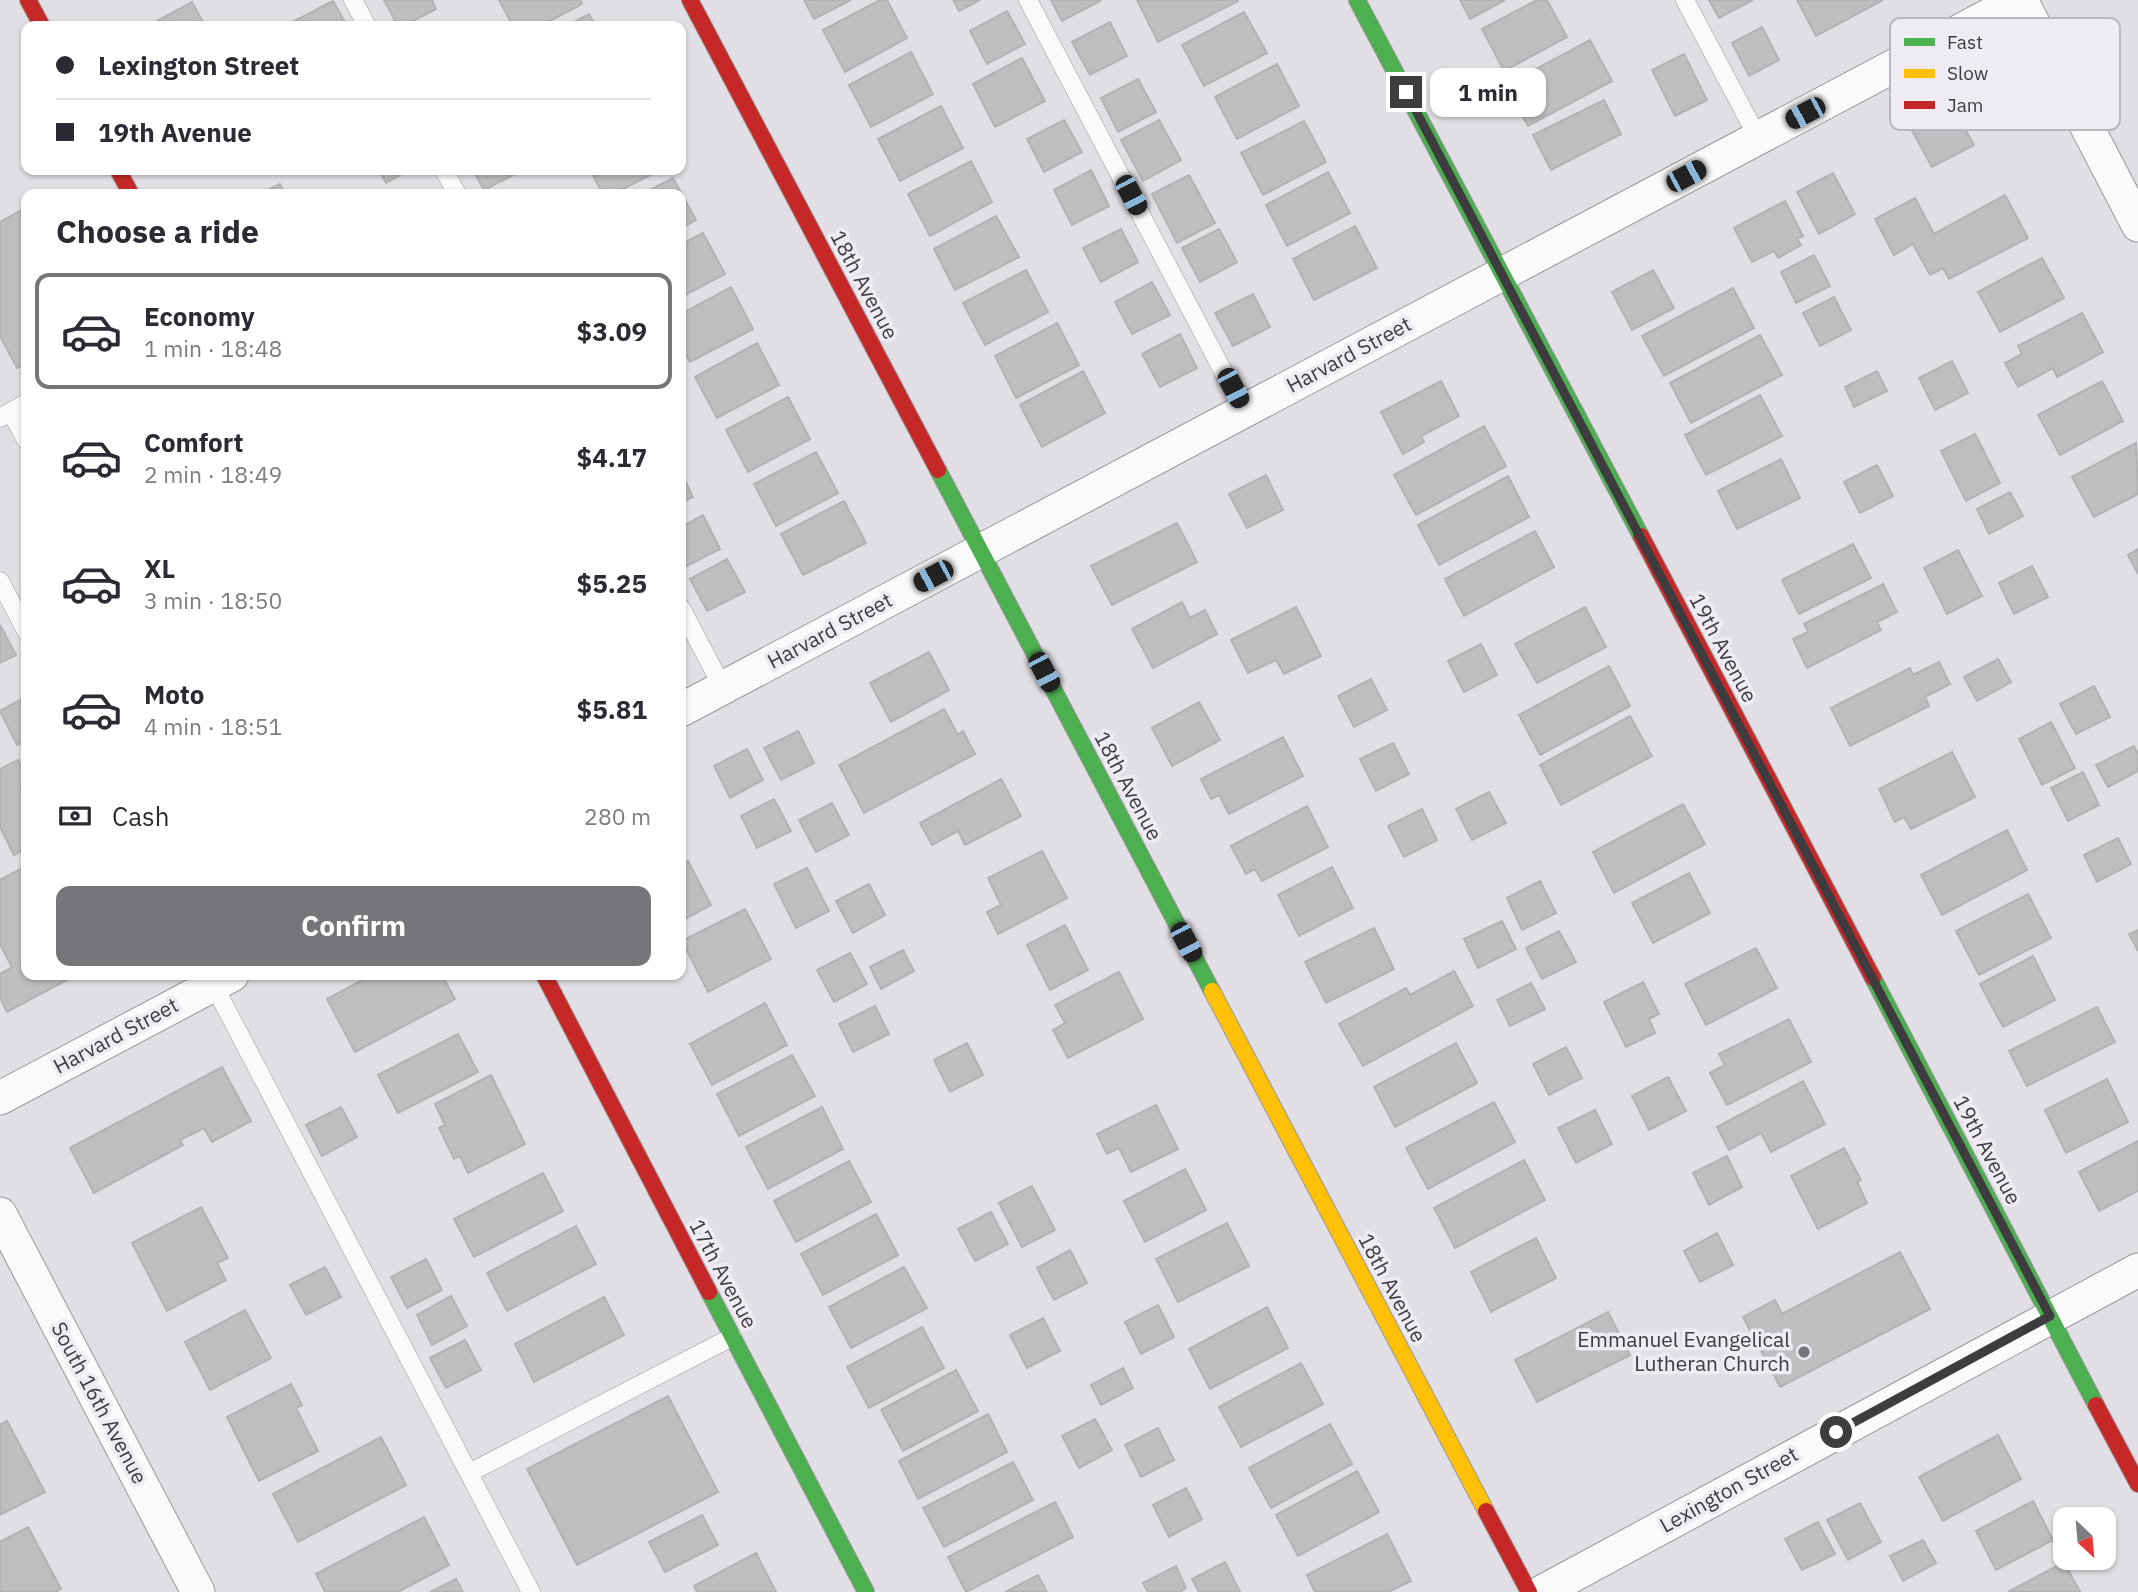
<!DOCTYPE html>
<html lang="en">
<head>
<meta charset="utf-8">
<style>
	:root { --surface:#fff; --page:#f7f7f7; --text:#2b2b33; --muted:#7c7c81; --line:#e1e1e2; --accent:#777579 }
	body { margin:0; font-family:"IBM Plex Sans",sans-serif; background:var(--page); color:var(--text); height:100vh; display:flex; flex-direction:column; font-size:26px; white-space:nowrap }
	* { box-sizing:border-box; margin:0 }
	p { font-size:23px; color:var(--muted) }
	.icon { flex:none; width:38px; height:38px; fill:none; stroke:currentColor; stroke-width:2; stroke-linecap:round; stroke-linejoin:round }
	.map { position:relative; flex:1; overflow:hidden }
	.panel { position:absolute; left:21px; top:189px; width:665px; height:791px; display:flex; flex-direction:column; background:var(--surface); border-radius:14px; box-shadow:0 2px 5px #0004 }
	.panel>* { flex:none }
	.top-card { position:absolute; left:21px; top:21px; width:665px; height:154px; border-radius:14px; box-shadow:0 2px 5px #0004; display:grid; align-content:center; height:154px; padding:0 35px; background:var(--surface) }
	.needle { width:46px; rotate:154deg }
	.fabs { position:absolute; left:2053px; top:1507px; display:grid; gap:14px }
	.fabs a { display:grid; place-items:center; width:63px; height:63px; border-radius:14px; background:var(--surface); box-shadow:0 2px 5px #0004; font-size:35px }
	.end { position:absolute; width:32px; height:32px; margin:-16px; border:9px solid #3e3c3f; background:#fff; box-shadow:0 0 0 4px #fff }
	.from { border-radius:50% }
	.bubble { position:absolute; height:49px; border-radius:14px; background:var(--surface); box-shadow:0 2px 5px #0004; font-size:23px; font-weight:700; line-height:49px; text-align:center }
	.car { position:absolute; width:21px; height:42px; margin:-21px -10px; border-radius:9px; box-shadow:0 0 5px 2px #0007; background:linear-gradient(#222 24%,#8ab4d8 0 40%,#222 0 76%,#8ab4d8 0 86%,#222 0) }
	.top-card b { display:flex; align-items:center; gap:24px; height:66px; font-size:26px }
	.top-card b+b { border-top:2px solid var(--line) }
	.top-card i { width:18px; height:18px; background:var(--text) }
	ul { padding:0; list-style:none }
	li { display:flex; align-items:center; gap:21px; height:116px; margin:0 14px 10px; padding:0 21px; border:4px solid transparent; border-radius:14px }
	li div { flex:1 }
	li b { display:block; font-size:26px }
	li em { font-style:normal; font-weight:700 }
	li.selected { border-color:var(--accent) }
	li>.icon { width:63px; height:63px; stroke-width:1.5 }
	h2 { padding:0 35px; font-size:32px; line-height:84px }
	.pay { display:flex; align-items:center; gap:18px; height:77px; padding:0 35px; font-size:26px }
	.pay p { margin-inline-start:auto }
	.button { display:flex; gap:14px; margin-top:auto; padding:14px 35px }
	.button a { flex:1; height:80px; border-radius:14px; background:var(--accent); color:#fff; font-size:28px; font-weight:700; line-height:80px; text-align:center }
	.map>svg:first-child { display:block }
</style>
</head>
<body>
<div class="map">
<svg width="2138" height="1592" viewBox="0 0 2138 1592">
	<rect width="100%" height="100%" fill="#e2dfe4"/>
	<!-- building -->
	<path fill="#c0bdc1" stroke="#b4b1b4" stroke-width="2" d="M384 0H432L436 9 403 26H398Z
		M499 0H580L582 4 540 26H513Z
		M804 0H851L814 19Z
		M880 0H887L907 38 845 72 823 30Z
		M953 0H980L959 11Z
		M1051 0H1099L1100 1 1062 21Z
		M1137 0H1237L1238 1 1158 42Z
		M1460 0H1505L1470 19Z
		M1537 0H1547L1567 37 1504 71 1482 29Z
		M1709 0H1753L1719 18Z
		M1797 0H1883L1816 36Z
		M333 1 347 26H285Z
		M192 2 205 26H154L153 23Z
		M1007 11 1025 44 987 64 970 31Z
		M1244 12 1267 53 1204 86 1182 45Z
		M589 14 596 26H567Z
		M1110 22 1127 56 1090 75 1072 42Z
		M1762 27 1779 60 1749 76 1732 43Z
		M1590 40 1612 81 1528 126 1506 85Z
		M911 52 933 94 871 127 849 85Z
		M1684 54 1707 100 1675 116 1652 70Z
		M1022 58 1045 101 995 127 973 84Z
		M1277 64 1299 106 1237 139 1215 97Z
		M1138 79 1156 112 1118 132 1101 98Z
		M1604 100 1621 134 1551 170 1533 135Z
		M941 106 963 148 900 181 878 139Z
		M1953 107 1974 145 1932 167 1911 129Z
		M1064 120 1082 152 1044 172 1027 139Z
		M1159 120 1181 160 1143 181 1121 140Z
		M1304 121 1326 162 1263 195 1241 153Z
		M971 161 992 202 930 236 908 194Z
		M379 170H409L386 183Z
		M473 170H521V171L484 190Z
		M590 170H660L613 194H603Z
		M1091 170 1109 206 1072 225 1054 190Z
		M1328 172 1350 213 1287 246 1266 205Z
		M1833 173 1855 214 1819 234 1797 192Z
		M1189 175 1215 223 1177 243 1152 194Z
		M673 178 696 220 681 228V194H642Z
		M280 184 285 194H259Z
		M2005 195 2028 238 1949 279 1943 268 1930 275 1913 244 1894 255 1875 219 1915 198 1934 234Z
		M1785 201 1803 236 1797 239 1801 245 1778 258 1774 251 1752 262 1734 228Z
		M24 209 26 214V363L17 368 0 336V222Z
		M996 216 1019 257 955 290 934 249Z
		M1355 226 1377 268 1314 300 1293 259Z
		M1121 229 1138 262 1101 282 1083 248Z
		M1219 229 1237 262 1200 282 1182 248Z
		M703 233 725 274 681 297V244Z
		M1814 255 1830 286 1796 303 1781 272Z
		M2042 258 2064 298 2000 332 1978 292Z
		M1026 270 1048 312 985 345 963 303Z
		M1653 270 1674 308 1632 330 1612 292Z
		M1152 282 1170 315 1132 334 1115 302Z
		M731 287 753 329 690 362 681 345V314Z
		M1733 288 1754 328 1664 376 1642 336Z
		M1253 294 1270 327 1233 346 1215 313Z
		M1834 297 1851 330 1820 346 1803 313Z
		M2082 313 2103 352 2057 377 2053 368 2018 387 2005 363 2022 354 2018 346Z
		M1057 323 1079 365 1016 398 995 356Z
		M1180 334 1197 368 1160 387 1142 354Z
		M1760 335 1782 375 1691 423 1670 383Z
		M757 343 779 385 717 418 695 377Z
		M1952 361 1968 393 1935 410 1919 378Z
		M1083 371 1105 413 1042 447 1020 405Z
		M1877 371 1887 391 1854 407 1845 387Z
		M1441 381 1459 416 1421 436 1424 442 1403 454 1381 412Z
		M2102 381 2123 421 2060 455 2038 415Z
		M1760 395 1782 436 1706 475 1685 435Z
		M788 397 810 439 748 472 726 430Z
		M1484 426 1506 466 1416 515 1394 475Z
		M1975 434 2000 483 1966 501 1941 451Z
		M2136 443 2138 494 2094 517 2072 477Z
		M816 452 838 493 776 526 754 484Z
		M1781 459 1800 498 1737 529 1718 491Z
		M1877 465 1893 496 1860 513 1844 482Z
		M681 472 693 497 681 503Z
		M1266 475 1283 510 1247 528 1229 494Z
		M1508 476 1529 517 1439 565 1418 525Z
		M2010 492 2023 516 1989 534 1977 509Z
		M844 501 866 543 803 575 781 534Z
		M703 515 720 549 683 568 681 564V527Z
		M1177 523 1197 562 1112 605 1091 566Z
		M1535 531 1554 567 1464 616 1445 579Z
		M1853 544 1871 578 1799 614 1782 580Z
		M2138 549V574L2128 555Z
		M1958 550 1982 596 1947 614 1924 568Z
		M727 559 745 592 707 611 690 579Z
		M2032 566 2048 597 2014 614 1999 583Z
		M1883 584 1897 612 1877 622 1881 630 1807 668 1793 639 1808 632 1804 624Z
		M1182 602 1190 618 1205 610 1217 634 1153 668 1132 629Z
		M1296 607 1321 656 1284 674 1276 660 1248 673 1231 640Z
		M1585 607 1606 647 1537 683 1515 644Z
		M0 625 16 655 0 663Z
		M1481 644 1497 675 1464 692 1448 661Z
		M929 652 949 690 891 722 870 683Z
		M1998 659 2011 682 1977 701 1964 677Z
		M1939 662 1950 684 1925 697 1929 706 1850 746 1831 708 1910 668 1913 675Z
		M1609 666 1630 706 1540 755 1519 715Z
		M1371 679 1387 710 1354 727 1338 696Z
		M2094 686 2110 717 2076 734 2060 704Z
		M26 697V741L17 745 0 711Z
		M1199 702 1220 740 1172 766 1152 728Z
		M944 709 958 735 963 731 975 754 864 813 839 765Z
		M1630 716 1652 756 1561 805 1540 765Z
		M2051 722 2075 768 2042 785 2019 739Z
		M798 731 814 763 781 780 764 748Z
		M1283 737 1303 776 1229 814 1219 795 1211 799 1201 779Z
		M1393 743 1409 774 1376 791 1360 759Z
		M2134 746 2138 754V771L2108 787 2096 765Z
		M747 749 763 780 730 798 714 766Z
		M1952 752 1975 797 1911 829 1904 817 1895 822 1879 789Z
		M18 760 26 776V787L21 790 26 800V848L14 855 0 827V769Z
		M2083 772 2099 805 2068 821 2051 788Z
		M1001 779 1021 816 965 845 958 831 932 845 920 823Z
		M1489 792 1506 823 1472 840 1456 809Z
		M774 799 791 831 757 848 741 816Z
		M832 803 849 835 816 852 799 820Z
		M1683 804 1705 844 1614 893 1593 852Z
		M1307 806 1328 847 1262 881 1255 869 1246 874 1231 846Z
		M1422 809 1437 840 1404 857 1388 826Z
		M2007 830 2027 870 1942 915 1921 875Z
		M2118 838 2131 864 2097 882 2084 855Z
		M1042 851 1067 898 998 934 987 912 1001 905 988 878Z
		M688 861 711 905 681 921V865Z
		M1332 867 1353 908 1299 936 1278 895Z
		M807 868 829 911 796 928 774 884Z
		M21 869 26 880V975H76L7 1012 0 998V974L12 967 0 944V880Z
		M1689 873 1710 913 1653 943 1632 903Z
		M1540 881 1556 913 1522 930 1507 898Z
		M869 884 885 915 853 933 836 901Z
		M2028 894 2051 938 1979 975 1956 931Z
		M745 909 771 959 708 992 682 941Z
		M1502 921 1516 949 1478 968 1464 939Z
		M1065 925 1088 970 1050 990 1027 945Z
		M1374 928 1394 969 1326 1003 1305 962Z
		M2138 930V951L2129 934Z
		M1559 931 1576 962 1542 979 1526 948Z
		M1756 948 1777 988 1706 1025 1685 984Z
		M903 950 914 971 881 989 870 967Z
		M850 953 867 984 834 1002 817 970Z
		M2033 956 2055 1000 2003 1027 1980 984Z
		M1454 971 1473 1006 1363 1066 1339 1024 1406 988 1410 995Z
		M1119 972 1143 1019 1068 1058 1053 1030 1065 1023 1055 1005Z
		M372 975H442L455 999 355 1052 327 999Z
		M1643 982 1659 1014 1649 1019 1655 1033 1626 1047 1604 1002Z
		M1531 983 1545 1009 1510 1026 1497 1000Z
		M765 1003 787 1045 712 1085 690 1044Z
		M875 1006 889 1034 853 1052 839 1024Z
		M2097 1007 2115 1042 2027 1086 2009 1051Z
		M1789 1019 1811 1062 1727 1105 1710 1073 1725 1065 1719 1054Z
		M458 1034 478 1072 398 1113 378 1075Z
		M967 1043 983 1075 950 1092 934 1060Z
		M1456 1043 1477 1083 1395 1127 1374 1087Z
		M1566 1047 1582 1078 1549 1095 1533 1064Z
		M792 1055 815 1096 739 1136 717 1094Z
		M222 1067 251 1121 212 1142 204 1128 180 1140 183 1145 94 1193 70 1148Z
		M491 1075 525 1144 468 1173 460 1156 454 1159 439 1128 445 1125 435 1104Z
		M1668 1077 1686 1111 1649 1130 1632 1096Z
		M2107 1079 2128 1122 2066 1153 2045 1110Z
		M1803 1081 1825 1124 1771 1152 1761 1133 1729 1150 1717 1127Z
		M1494 1102 1515 1142 1428 1189 1406 1148Z
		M1156 1105 1178 1149 1131 1172 1119 1148 1107 1154 1097 1134Z
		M341 1107 357 1137 322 1156 306 1125Z
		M822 1107 843 1149 768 1189 746 1147Z
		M1595 1110 1612 1144 1576 1163 1558 1128Z
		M2138 1141V1191L2099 1211 2079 1172Z
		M1844 1148 1861 1180 1857 1182 1867 1203 1818 1229 1791 1176Z
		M1727 1156 1742 1187 1709 1205 1693 1173Z
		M1524 1160 1545 1200 1455 1248 1434 1208Z
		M849 1161 871 1202 796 1242 774 1201Z
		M1185 1169 1206 1210 1145 1242 1124 1201Z
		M543 1173 563 1211 474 1257 454 1219Z
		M1032 1186 1055 1230 1022 1247 999 1203Z
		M201 1207 228 1258 217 1263 226 1280 167 1311 132 1243Z
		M991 1212 1008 1244 975 1261 958 1229Z
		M876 1214 898 1255 823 1295 801 1254Z
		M1227 1223 1249 1266 1178 1302 1156 1259Z
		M576 1226 596 1264 507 1311 487 1273Z
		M1717 1233 1733 1265 1700 1282 1684 1251Z
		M1536 1238 1556 1278 1491 1312 1471 1272Z
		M1070 1250 1087 1283 1054 1300 1037 1268Z
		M1900 1252 1930 1309 1780 1387 1743 1317 1775 1300 1782 1314Z
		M426 1259 442 1290 407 1308 391 1277Z
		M325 1267 341 1297 306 1315 290 1285Z
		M904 1267 927 1308 851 1348 829 1307Z
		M451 1296 467 1326 432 1345 417 1315Z
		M604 1297 624 1335 534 1382 515 1344Z
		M1158 1305 1174 1337 1141 1354 1125 1322Z
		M1267 1307 1288 1348 1210 1389 1189 1349Z
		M245 1310 271 1358 210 1390 185 1342Z
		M1608 1312 1630 1355 1537 1402 1515 1360Z
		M1043 1318 1060 1351 1027 1368 1010 1335Z
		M922 1327 944 1368 869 1408 847 1367Z
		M465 1340 481 1370 446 1388 430 1358Z
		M1301 1363 1323 1404 1241 1447 1219 1407Z
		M1123 1368 1133 1388 1101 1405 1091 1385Z
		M956 1370 978 1411 903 1451 881 1410Z
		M291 1384 302 1405 296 1408 318 1451 259 1481 227 1417Z
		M668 1396 718 1492 577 1565 527 1469Z
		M988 1414 1007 1452 918 1499 899 1461Z
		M1095 1419 1112 1450 1079 1468 1062 1436Z
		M7 1421 45 1492 0 1515V1425Z
		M1330 1424 1352 1464 1271 1508 1249 1468Z
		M1158 1428 1174 1460 1141 1477 1125 1445Z
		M1998 1435 2021 1479 1943 1521 1919 1477Z
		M381 1437 406 1485 298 1542 273 1494Z
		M1013 1462 1033 1500 944 1547 923 1508Z
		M1357 1471 1379 1512 1298 1556 1276 1515Z
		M1186 1488 1202 1519 1169 1537 1153 1505Z
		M2033 1501 2053 1540 1996 1570 1976 1531Z
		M1055 1502 1073 1537 966 1592 948 1557Z
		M1860 1503 1881 1542 1848 1560 1827 1520Z
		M702 1515 718 1545 665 1572 649 1542Z
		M424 1517 449 1565 398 1592H325L316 1574Z
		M1818 1522 1835 1554 1802 1570 1785 1539Z
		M28 1527 61 1589 56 1592H0V1542Z
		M1387 1534 1411 1581 1388 1592H1315L1307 1575Z
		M1923 1540 1936 1563 1903 1581 1890 1556Z
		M756 1553 776 1592H697L694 1586Z
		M1225 1562 1240 1592H1199L1192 1579Z
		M2064 1562 2080 1592H2008Z
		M1176 1566 1186 1588 1179 1592H1148L1143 1583Z
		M1038 1575 1047 1592H1005Z
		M456 1579 463 1592H430Z"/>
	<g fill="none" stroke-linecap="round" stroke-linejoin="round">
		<defs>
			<path id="lane" d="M353 0 367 26
				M1028 0 1244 411
				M1685 0 1758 138
				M444 170 457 194
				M11 412 26 440
				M0 418 26 403
				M0 581 26 631
				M681 608 723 688
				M210 978 531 1592
				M469 1473 732 1337"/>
			<path id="street" d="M2021 0 2138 225
				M681 710 2018 0
				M0 1098 232 975
				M0 1214 198 1592
				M1542 1592 2138 1270"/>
			<path id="fast" d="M1357 0 1641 536
				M938 470 1212 991
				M1873 978 2096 1405
				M709 1292 866 1592"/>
			<path id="slow" d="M1212 991 1486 1511"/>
			<path id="jam" d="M28 0 42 26
				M690 0 938 470
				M118 170 131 194
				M1641 536 1873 978
				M544 975 709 1292
				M2096 1405 2138 1484
				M1486 1511 1529 1592"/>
		</defs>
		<!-- lane casing -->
		<use href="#lane" stroke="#99979b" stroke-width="19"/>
		<!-- street casing -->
		<use href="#street" stroke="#99979b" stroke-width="35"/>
		<!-- fast casing -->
		<use href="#fast" stroke="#99979b" stroke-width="18"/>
		<!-- slow casing -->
		<use href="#slow" stroke="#99979b" stroke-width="18"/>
		<!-- jam casing -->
		<use href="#jam" stroke="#99979b" stroke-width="18"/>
		<!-- lane -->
		<use href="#lane" stroke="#fbfafb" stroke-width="18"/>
		<!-- street -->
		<use href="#street" stroke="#fbfafb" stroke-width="33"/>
		<!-- fast -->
		<use href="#fast" stroke="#4caf50" stroke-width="16"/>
		<!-- slow -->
		<use href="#slow" stroke="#ffc107" stroke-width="16"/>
		<!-- jam -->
		<use href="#jam" stroke="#c62828" stroke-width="16"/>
	</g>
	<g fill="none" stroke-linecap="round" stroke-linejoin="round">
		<!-- route -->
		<path stroke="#3e3c3f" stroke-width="9" d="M1406 92 2050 1316 1836 1432"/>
	</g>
	<!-- markers -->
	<circle fill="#777579" stroke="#efebf3" stroke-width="2.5" cx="1804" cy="1352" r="7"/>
	<g text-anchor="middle" stroke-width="7" stroke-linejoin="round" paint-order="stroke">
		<!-- street labels -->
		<g font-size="21" fill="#3e3c3f" stroke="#efebf3">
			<text transform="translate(864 285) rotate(62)" y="7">18th Avenue</text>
			<text transform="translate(1349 355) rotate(-28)" y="7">Harvard Street</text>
			<text transform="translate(830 631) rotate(-28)" y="7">Harvard Street</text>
			<text transform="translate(1723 648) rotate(62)" y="7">19th Avenue</text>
			<text transform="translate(1128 786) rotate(62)" y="7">18th Avenue</text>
			<text transform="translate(116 1036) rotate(-28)" y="7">Harvard Street</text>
			<text transform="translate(1987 1150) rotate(62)" y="7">19th Avenue</text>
			<text transform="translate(723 1274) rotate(62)" y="7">17th Avenue</text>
			<text transform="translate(1392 1288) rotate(62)" y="7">18th Avenue</text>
			<text transform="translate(99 1403) rotate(62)" y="7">South 16th Avenue</text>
			<text transform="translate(1729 1490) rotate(-29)" y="7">Lexington Street</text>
		</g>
		<!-- poi labels -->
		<g font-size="21" fill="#3e3c3f" stroke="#efebf3" text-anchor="end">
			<text x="1790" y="1347">Emmanuel Evangelical<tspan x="1790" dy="24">Lutheran Church</tspan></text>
		</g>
	</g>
	<!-- legend -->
	<rect x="1890" y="18" width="230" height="112" rx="10" fill="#efebf3" stroke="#bab6bd" stroke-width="2"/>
	<rect x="1904" y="38" width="31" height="8" fill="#4caf50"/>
	<rect x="1904" y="69" width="31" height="9" fill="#ffc107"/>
	<rect x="1904" y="101" width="31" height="8" fill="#c62828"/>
	<g font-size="19" fill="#3e3c3f">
		<text x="1947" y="49">Fast</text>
		<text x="1947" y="80">Slow</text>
		<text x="1947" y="112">Jam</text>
	</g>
</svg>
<div class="fabs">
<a><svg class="needle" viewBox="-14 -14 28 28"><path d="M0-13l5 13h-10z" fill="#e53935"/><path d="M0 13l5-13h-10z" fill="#7c7c81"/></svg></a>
</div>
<i class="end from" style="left:1836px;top:1432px"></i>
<i class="end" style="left:1406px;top:92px"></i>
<div class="bubble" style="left:1430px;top:68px;width:116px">1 min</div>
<i class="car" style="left:1805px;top:113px;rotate:242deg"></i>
<i class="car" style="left:1686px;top:176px;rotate:62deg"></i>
<i class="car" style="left:1131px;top:195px;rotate:152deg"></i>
<i class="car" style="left:1233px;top:388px;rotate:152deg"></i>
<i class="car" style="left:933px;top:576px;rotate:242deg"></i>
<i class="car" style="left:1044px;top:672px;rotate:152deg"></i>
<i class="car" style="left:1186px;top:942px;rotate:152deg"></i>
<div class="top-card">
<b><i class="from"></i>Lexington Street</b>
<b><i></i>19th Avenue</b>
</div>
<section class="panel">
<h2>Choose a ride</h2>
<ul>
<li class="selected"><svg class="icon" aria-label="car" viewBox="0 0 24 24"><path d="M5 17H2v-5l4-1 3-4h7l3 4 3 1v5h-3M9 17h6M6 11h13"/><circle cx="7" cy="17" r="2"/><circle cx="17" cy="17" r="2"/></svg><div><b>Economy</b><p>1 min · 18:48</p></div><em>$3.09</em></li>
<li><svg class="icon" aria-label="car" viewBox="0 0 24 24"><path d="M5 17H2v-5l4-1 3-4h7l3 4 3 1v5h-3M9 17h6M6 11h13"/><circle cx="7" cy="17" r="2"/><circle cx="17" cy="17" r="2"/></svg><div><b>Comfort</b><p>2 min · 18:49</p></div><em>$4.17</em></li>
<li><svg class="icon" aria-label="car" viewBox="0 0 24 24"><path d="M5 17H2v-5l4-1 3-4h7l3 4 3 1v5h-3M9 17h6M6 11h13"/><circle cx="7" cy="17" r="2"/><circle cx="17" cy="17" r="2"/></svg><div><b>XL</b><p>3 min · 18:50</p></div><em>$5.25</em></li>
<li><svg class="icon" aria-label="car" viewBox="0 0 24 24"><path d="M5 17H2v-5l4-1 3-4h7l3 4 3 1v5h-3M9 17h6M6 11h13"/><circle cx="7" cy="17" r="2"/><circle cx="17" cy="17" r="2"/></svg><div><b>Moto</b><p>4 min · 18:51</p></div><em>$5.81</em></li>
</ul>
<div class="pay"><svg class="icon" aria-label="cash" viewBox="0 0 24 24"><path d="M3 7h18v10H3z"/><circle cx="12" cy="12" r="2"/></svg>Cash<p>280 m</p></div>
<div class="button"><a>Confirm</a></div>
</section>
</div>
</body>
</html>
